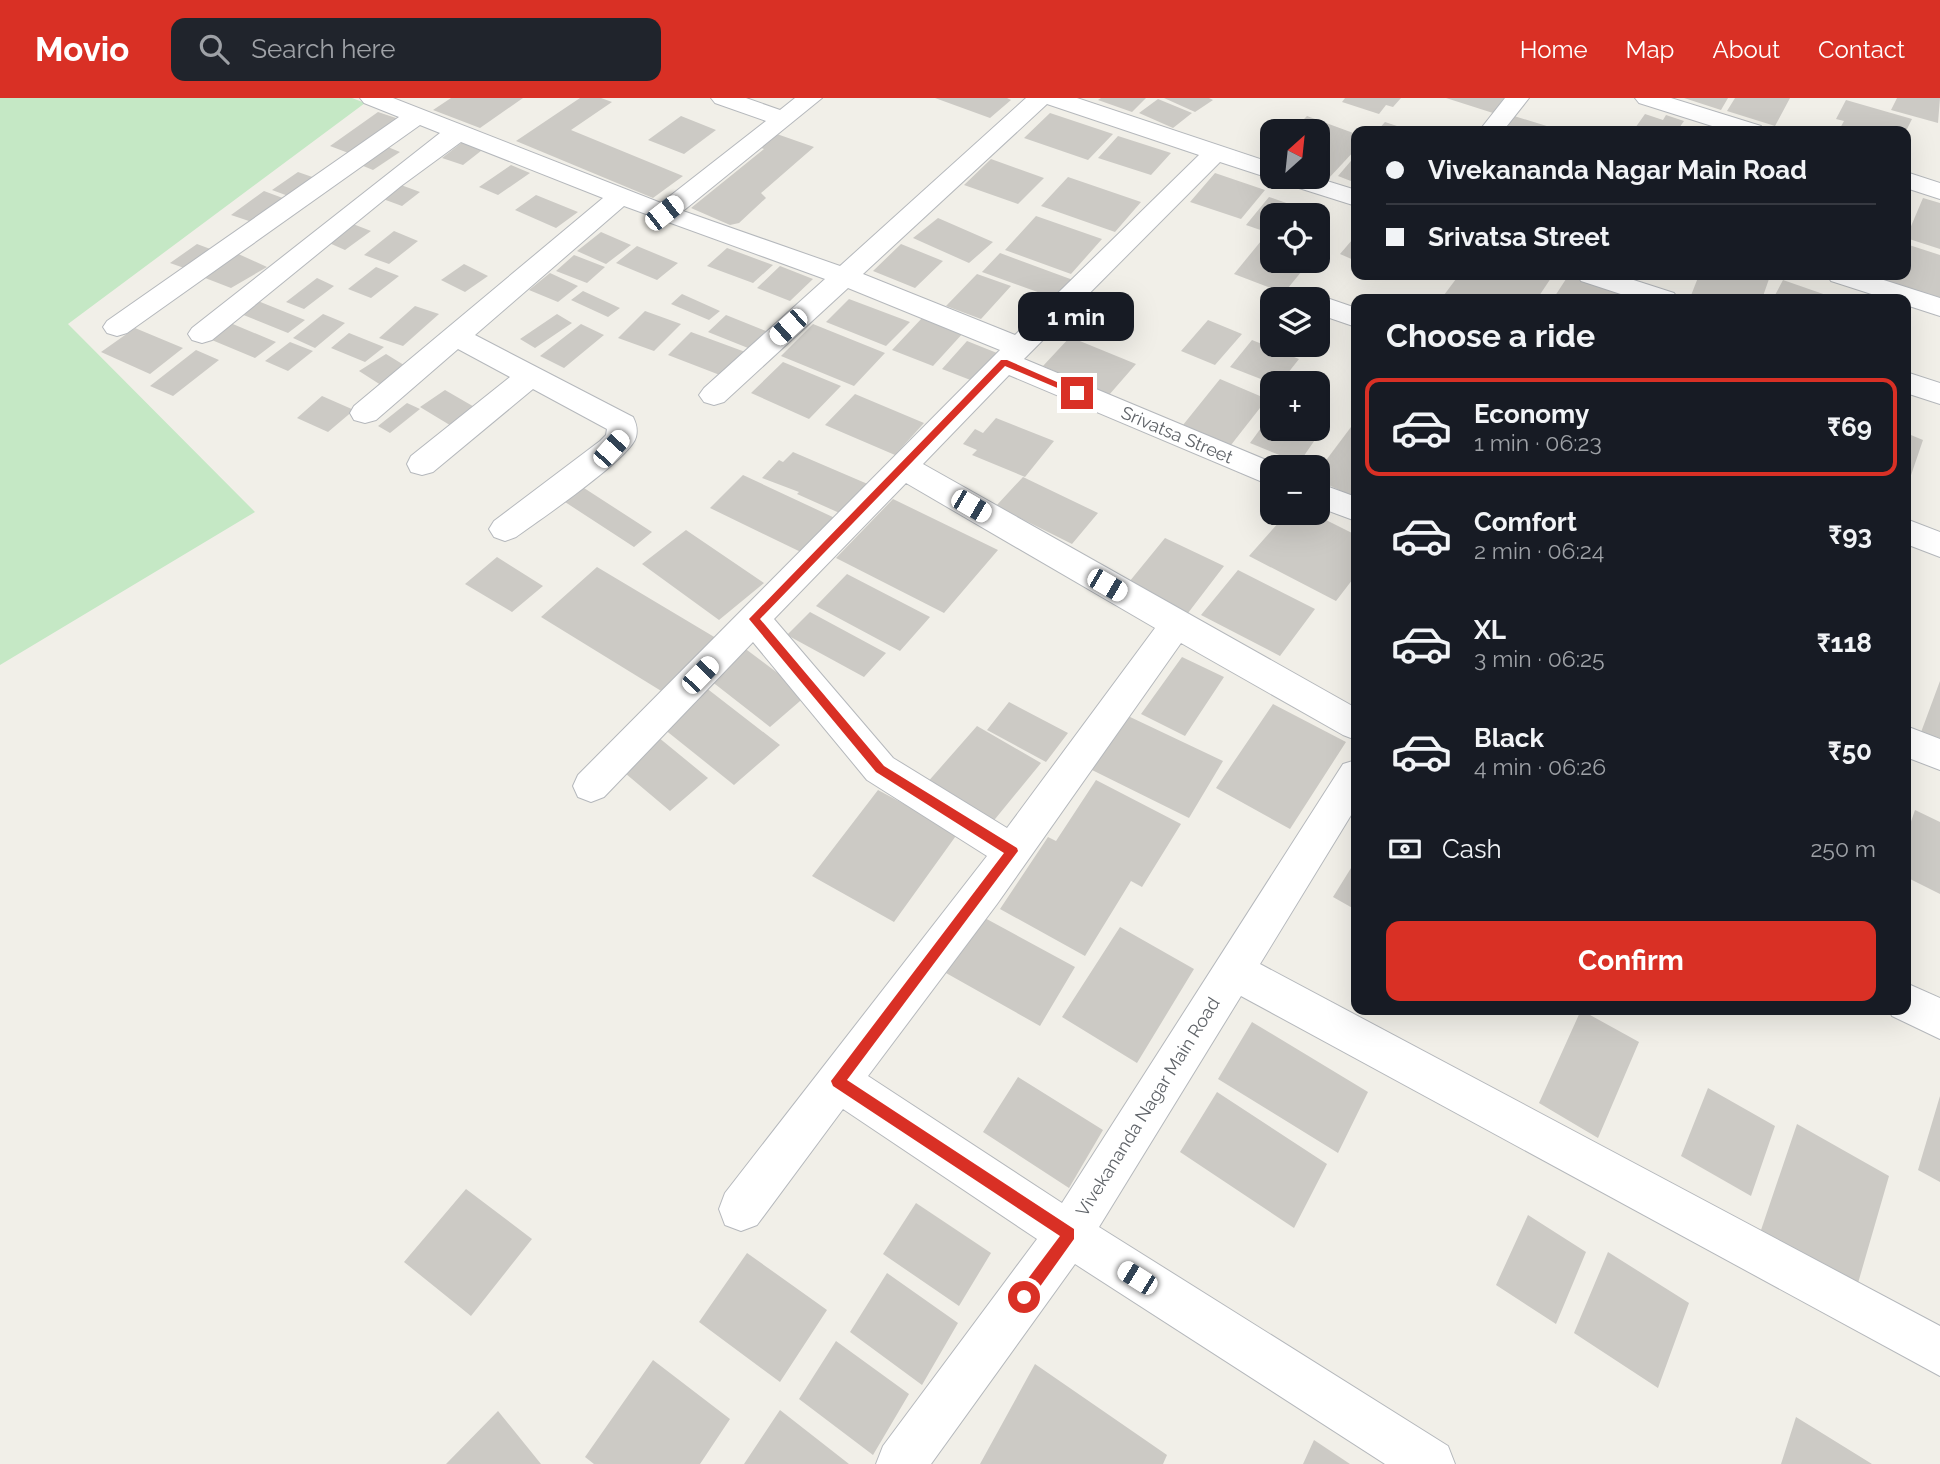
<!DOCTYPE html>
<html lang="en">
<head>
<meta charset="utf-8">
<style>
	:root { --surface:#171b24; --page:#20242c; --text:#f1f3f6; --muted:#9ea1a6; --line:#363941; --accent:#d93025 }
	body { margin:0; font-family:Raleway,sans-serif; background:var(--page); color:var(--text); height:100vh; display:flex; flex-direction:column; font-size:26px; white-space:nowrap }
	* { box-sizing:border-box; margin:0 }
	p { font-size:23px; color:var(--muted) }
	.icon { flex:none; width:38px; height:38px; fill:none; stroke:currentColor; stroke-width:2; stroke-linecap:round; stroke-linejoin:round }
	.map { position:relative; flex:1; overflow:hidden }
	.panel { position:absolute; left:1351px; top:196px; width:560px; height:721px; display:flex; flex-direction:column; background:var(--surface); border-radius:14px; box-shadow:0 7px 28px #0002 }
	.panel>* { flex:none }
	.hud { position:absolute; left:1351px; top:28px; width:560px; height:154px; border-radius:14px; box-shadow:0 7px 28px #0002; display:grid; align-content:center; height:154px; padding:0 35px; background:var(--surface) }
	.needle { width:46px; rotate:27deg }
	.controls { position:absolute; left:1260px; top:21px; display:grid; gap:14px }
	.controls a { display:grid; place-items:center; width:70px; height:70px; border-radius:14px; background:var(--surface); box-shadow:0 7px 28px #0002; font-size:35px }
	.end { position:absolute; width:32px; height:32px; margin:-16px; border:9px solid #d93025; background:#fff; box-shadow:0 0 0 4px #fff }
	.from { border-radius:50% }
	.bubble { position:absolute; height:49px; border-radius:14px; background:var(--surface); box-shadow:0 7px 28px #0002; font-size:23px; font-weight:700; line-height:49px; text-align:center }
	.car { position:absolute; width:21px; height:42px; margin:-21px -10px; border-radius:9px; box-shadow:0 0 5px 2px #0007; background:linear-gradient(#fff 24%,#345 0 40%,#fff 0 76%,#345 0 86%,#fff 0) }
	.hud b { display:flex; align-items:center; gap:24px; height:66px; font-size:26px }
	.hud b+b { border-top:2px solid var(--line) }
	.hud i { width:18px; height:18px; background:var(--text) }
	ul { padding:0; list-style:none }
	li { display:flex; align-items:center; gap:21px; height:98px; margin:0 14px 10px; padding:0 21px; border:4px solid transparent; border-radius:14px }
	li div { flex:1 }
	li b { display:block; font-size:26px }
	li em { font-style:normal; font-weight:700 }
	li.on { border-color:var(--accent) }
	li>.icon { width:63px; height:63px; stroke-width:1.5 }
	h2 { padding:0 35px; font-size:32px; line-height:84px }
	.pay { display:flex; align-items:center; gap:18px; height:77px; padding:0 35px; font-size:26px }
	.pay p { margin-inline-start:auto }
	.button { display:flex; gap:14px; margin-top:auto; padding:14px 35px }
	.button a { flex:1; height:80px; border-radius:14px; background:var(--accent); color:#fff; font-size:28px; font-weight:700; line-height:80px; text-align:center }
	header { display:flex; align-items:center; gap:42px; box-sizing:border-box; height:98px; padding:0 35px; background:var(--accent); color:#fff }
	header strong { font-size:33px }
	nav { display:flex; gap:38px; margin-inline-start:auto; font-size:24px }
	.search { width:490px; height:63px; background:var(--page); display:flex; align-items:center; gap:18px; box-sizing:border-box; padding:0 24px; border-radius:14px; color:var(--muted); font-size:26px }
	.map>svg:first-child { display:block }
</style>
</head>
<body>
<header>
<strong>Movio</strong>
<div class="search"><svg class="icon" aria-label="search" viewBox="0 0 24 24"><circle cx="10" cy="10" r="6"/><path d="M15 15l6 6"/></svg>Search here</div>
<nav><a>Home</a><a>Map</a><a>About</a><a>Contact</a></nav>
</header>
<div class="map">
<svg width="1940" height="1366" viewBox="0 0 1940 1366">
	<rect width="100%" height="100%" fill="#f1efe8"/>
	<!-- green -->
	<path fill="#c5e8c5" d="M0 0H352L365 5 68 226 255 414 0 567Z"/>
	<!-- building -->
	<path fill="#cccac5" d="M451 0H523L480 30 433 12Z
		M580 0H601L612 4 571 32 683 78 653 100 516 43Z
		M935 0H1007L1011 2 990 20Z
		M1101 0H1146L1132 14 1098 2Z
		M1164 0H1209L1213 2 1195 14Z
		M1345 0H1401L1393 9 1386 7 1379 16 1342 4Z
		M1446 0H1504L1493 15Z
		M1684 0H1728L1721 12Z
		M1735 0H1790L1775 28 1727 13Z
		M1897 0H1940L1938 25 1891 12Z
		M1158 1 1192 15 1173 30 1139 15Z
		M1846 2 1912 21 1906 33H1842L1839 32 1844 23 1836 21Z
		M378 14 399 21 351 56 330 48Z
		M1050 15 1113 36 1088 62 1024 40Z
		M1645 16 1663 22 1666 17 1684 23 1677 33H1633Z
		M681 18 716 32 684 56 648 42Z
		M1307 18 1356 36V51L1329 80 1318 76V33H1292Z
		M1514 18 1563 33H1505Z
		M1385 24 1412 33H1377Z
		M774 35 814 49 761 95 766 100 739 125 730 127 691 110 764 51 756 48Z
		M1118 38 1171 55 1151 77 1098 60Z
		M465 42 486 49 463 67 442 60Z
		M383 47 400 54 373 72 356 65Z
		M1356 57V85L1338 78Z
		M991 61 1044 80 1018 106 964 87Z
		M511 67 530 75 498 97 479 89Z
		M298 74 318 81 291 99 272 92Z
		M1215 75 1265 92 1241 121 1190 104Z
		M1068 79 1141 104 1115 134 1041 108Z
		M401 87 420 94 402 108 383 101Z
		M264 93 288 102 255 125 231 117Z
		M536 97 578 114 556 130 515 112Z
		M1269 99 1295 108 1288 117H1272V136L1246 127Z
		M1923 100 1940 105V151L1906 140Z
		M1036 118 1102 141 1071 176 1005 152Z
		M938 120 993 144 969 165 913 140Z
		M353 126 371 133 345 152 327 144Z
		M394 133 418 143 389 166 364 157Z
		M601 134 631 147 606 166 577 153Z
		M1352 142 1356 144V163L1340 156Z
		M1261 143 1272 148V163H1310L1284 195 1234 176Z
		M197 146 213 152 187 171 170 165Z
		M901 146 943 163 915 190 873 173Z
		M1906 146 1940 157V204L1880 183 1883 177H1906Z
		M637 148 678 165 657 182 616 165Z
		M727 150 773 167 753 185 707 168Z
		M234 154 267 169 231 190 200 178Z
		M1000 155 1073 182 1057 201 982 174Z
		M574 157 605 169 587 185 556 173Z
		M464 166 488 178 465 194 441 182Z
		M780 168 813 181 790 203 757 190Z
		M376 169 399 178 371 200 348 191Z
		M550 175 578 188 558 204 529 192Z
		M977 176 1011 188 981 221 946 208Z
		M1459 177H1553L1537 201H1456L1444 197Z
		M1699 177H1756L1769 181 1762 201H1695L1690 200Z
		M1568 178 1620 196 1617 201H1553Z
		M317 180 334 188 304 211 286 204Z
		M1783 182 1829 198 1828 201H1773Z
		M583 193 620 210 608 219 571 202Z
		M682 196 720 213 709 222 671 206Z
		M849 201 910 224 886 248 826 224Z
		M258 203 305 222 288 235 241 216Z
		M415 208 439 216 403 248 379 240Z
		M645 213 681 226 654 253 618 240Z
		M323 216 345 225 315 250 293 240Z
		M557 216 572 225 535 250 520 241Z
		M726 217 766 233 748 250 708 234Z
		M923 219 964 234 933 268 892 252Z
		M1208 222 1242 236 1215 267 1181 253Z
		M228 224 276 244 255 260 207 240Z
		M581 226 604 237 564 270 540 258Z
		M813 226 885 255 854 288 781 258Z
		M135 230 183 250 150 276 101 254Z
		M691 234 748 255 725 279 668 257Z
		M349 235 384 249 365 264 331 250Z
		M1070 239 1136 266 1109 297 1043 268Z
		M1252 242 1299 261 1280 285H1271L1230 269Z
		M967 243 997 255 973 283 942 271Z
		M290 244 313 253 288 273 265 263Z
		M196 252 219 262 173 298 150 288Z
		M386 256 412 272 384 289 359 273Z
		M783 264 841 288 809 321 751 295Z
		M1220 281 1267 301 1231 347 1183 327Z
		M445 292 483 314 458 332 420 309Z
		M855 296 924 325 895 357 825 327Z
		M322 298 354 312 328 334 297 320Z
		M407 305 420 311 390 335 378 328Z
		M1272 315V331H1318V315L1330 320 1299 365 1250 345Z
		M996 320 1054 343 1025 379 972 357 977 352 963 346 975 331 983 335Z
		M1351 329 1356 332V400L1318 382V373Z
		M1906 335 1923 342 1906 392Z
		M793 354 870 387 844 417 797 396 799 394 762 380 779 362 783 364Z
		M743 377 837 421 805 456 710 410Z
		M1023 379 1098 415 1072 446 996 408Z
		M584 390 652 434 634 449 565 404Z
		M893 401 998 452 944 515 836 460Z
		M1287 415H1312L1356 437V477L1336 503 1249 458Z
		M686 432 764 485 719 522 642 466Z
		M1165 440 1224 468 1185 519 1125 489Z
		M497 459 543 488 512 514 465 486Z
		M597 469 726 546 671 599 541 519Z
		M1238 472 1315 511 1280 558 1201 517Z
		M847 476 930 519 900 553 816 508Z
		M810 514 886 555 864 579 787 537Z
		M743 549 807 597 770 629 706 579Z
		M1182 559 1224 579 1185 638 1141 616Z
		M1940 583V646L1920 637Z
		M705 589 780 647 734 687 659 627Z
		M1009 604 1068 635 1046 664 987 632Z
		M1273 606 1346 644 1290 731 1216 690Z
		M1128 618 1223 663 1189 720 1092 672Z
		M977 628 1041 665 991 726 926 686Z
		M658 639 708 680 670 713 619 670Z
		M1096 682 1181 726 1142 789 1131 783 1085 858 1000 811 1048 739 1056 743Z
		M878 692 958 735 894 824 812 778Z
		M1915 712 1940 724V796L1906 779V738Z
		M1356 762V812L1333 799Z
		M983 819 1075 869 1040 928 946 875Z
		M1120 829 1194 871 1137 965 1062 919Z
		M1581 912 1639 944 1598 1040 1539 1005Z
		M1252 924 1368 994 1338 1055 1218 981Z
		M1018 979 1103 1032 1069 1090 983 1034Z
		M1708 990 1775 1028 1751 1098 1681 1058Z
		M1217 994 1327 1066 1294 1130 1180 1054Z
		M1940 998V1084L1918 1072Z
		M1797 1026 1889 1078 1856 1192 1760 1135Z
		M466 1091 532 1141 471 1218 404 1164Z
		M916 1105 991 1155 959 1208 883 1156Z
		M1528 1117 1586 1154 1556 1226 1496 1187Z
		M1608 1154 1689 1205 1658 1290 1574 1235Z
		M747 1155 827 1212 780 1284 699 1224Z
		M887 1175 958 1225 922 1287 850 1234Z
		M836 1243 909 1296 873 1357 799 1301Z
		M653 1262 730 1321 700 1366H594L585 1359Z
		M1035 1266 1167 1357 1163 1366H980Z
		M780 1312 849 1366H744Z
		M498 1313 541 1366H446Z
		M1796 1319 1872 1366H1781Z
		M1314 1342 1350 1366H1303Z"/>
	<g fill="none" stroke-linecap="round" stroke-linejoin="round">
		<defs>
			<path id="street" d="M360 0H393L661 105 766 23 715 5 711 0H746L780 12 795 0H822L683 113 840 168 1026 0H1077L1272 65V79H1314L1356 92V108L1280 84 1277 79 1263 78 1220 64 1024 261 1283 369H1272V388L1009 277 923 366 1356 610V642L1343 637 1181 545 997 806 868 978 1062 1105 1343 666 1356 662V709L1260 866 1940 1228V1278L1241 898 1099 1129 1448 1348 1455 1366H1385L1075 1166 931 1366H876L883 1348 1037 1141 843 1011 757 1127 741 1133 725 1127 719 1111 725 1095 987 758 867 682 753 544 604 699 591 704 578 699 573 688 578 677 1000 252 848 190 724 304 714 307 704 304 699 297 704 290 825 181 624 108 475 237 633 319C636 325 638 331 636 339 631 360 538 423 516 439L505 443 494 439 489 431 494 423 600 343 606 337 607 331 533 291 433 374 422 377 411 374 407 366 411 358 510 279 458 251 376 322 365 325 354 322 350 315 354 308 603 100 461 44 401 88 212 242 202 245 192 242 188 236 192 230 440 35 420 27 127 235 117 238 107 235 103 229 107 223 399 19 364 5ZM1047 6 1199 57 1015 237 863 176ZM906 385 1155 530 1007 730 893 660 774 521Z
				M1505 0H1529L1503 33H1479Z
				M1635 0H1671L1761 28 1764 33H1728L1639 5Z
				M1906 74 1940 85V101L1906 90Z
				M1577 177H1618L1674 195 1678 201H1636L1581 183Z
				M1827 177H1868L1940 200V218L1906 207V201H1887L1831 183Z
				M1321 198 1356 210V229L1318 216V201H1311Z
				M1906 274 1940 285V306L1906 295Z
				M1318 385 1356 399V423L1318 409Z
				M1906 421 1940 434V459L1906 446Z
				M1906 628 1940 641V672L1906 659Z
				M1906 885 1940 900V941L1892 918 1889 912H1906Z"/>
		</defs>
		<!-- street casing -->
		<use href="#street" stroke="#b5b8bc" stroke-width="2"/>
		<!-- street -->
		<use href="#street" fill="#fff" fill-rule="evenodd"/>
	</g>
	<!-- route -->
	<path fill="#d93025" d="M1001 262H1007L1082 295 1074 297 1005 268 760 521 884 668 1017 750 1018 753 847 982 1074 1131V1141L1029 1204 1024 1206 1018 1204 1016 1199 1018 1194 1060 1138 833 988 831 983 1004 755 876 674 749 521Z"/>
	<g text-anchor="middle" stroke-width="5" stroke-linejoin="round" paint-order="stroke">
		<!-- street labels -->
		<g font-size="18" fill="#5f6368" stroke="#fff">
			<text transform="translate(1177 337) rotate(23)" y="6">Srivatsa Street</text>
			<text transform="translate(1148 1009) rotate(-58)" y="6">Vivekananda Nagar Main Road</text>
		</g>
	</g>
</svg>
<div class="controls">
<a><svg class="needle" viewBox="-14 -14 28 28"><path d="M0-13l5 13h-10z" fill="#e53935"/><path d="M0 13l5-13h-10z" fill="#9ea1a6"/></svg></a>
<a><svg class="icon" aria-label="locate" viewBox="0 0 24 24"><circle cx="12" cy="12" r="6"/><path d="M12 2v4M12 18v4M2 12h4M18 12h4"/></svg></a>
<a><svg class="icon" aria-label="layers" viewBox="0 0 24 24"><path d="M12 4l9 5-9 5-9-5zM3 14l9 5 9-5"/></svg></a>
<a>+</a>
<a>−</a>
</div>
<i class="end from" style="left:1024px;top:1199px"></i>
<i class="end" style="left:1077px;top:295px"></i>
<div class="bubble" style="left:1018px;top:194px;width:116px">1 min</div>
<i class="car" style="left:664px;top:115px;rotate:52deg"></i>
<i class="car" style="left:788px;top:229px;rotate:228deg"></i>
<i class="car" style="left:611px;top:351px;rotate:42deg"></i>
<i class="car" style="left:971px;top:408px;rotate:120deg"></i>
<i class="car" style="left:1107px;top:487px;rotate:120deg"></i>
<i class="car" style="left:700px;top:577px;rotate:44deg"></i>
<i class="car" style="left:1137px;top:1180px;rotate:302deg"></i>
<div class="hud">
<b><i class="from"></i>Vivekananda Nagar Main Road</b>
<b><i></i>Srivatsa Street</b>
</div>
<section class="panel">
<h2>Choose a ride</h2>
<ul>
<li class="on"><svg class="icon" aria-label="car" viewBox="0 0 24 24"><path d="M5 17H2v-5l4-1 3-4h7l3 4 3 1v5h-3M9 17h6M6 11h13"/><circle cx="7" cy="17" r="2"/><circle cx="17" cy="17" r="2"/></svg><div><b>Economy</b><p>1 min · 06:23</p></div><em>₹69</em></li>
<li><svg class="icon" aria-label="car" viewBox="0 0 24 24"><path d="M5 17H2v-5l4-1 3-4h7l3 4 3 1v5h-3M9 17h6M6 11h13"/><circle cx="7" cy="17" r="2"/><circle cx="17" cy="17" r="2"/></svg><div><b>Comfort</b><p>2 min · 06:24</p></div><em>₹93</em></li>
<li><svg class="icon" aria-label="car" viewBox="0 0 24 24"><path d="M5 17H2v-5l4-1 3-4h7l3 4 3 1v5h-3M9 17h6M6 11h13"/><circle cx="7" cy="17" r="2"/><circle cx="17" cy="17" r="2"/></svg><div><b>XL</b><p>3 min · 06:25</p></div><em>₹118</em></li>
<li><svg class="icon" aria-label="car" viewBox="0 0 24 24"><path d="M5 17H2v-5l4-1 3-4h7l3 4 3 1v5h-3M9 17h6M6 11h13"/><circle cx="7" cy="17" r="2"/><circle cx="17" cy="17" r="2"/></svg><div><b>Black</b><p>4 min · 06:26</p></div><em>₹50</em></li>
</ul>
<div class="pay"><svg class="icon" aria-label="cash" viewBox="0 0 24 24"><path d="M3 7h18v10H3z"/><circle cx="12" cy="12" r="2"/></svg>Cash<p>250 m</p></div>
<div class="button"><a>Confirm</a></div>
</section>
</div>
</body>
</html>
